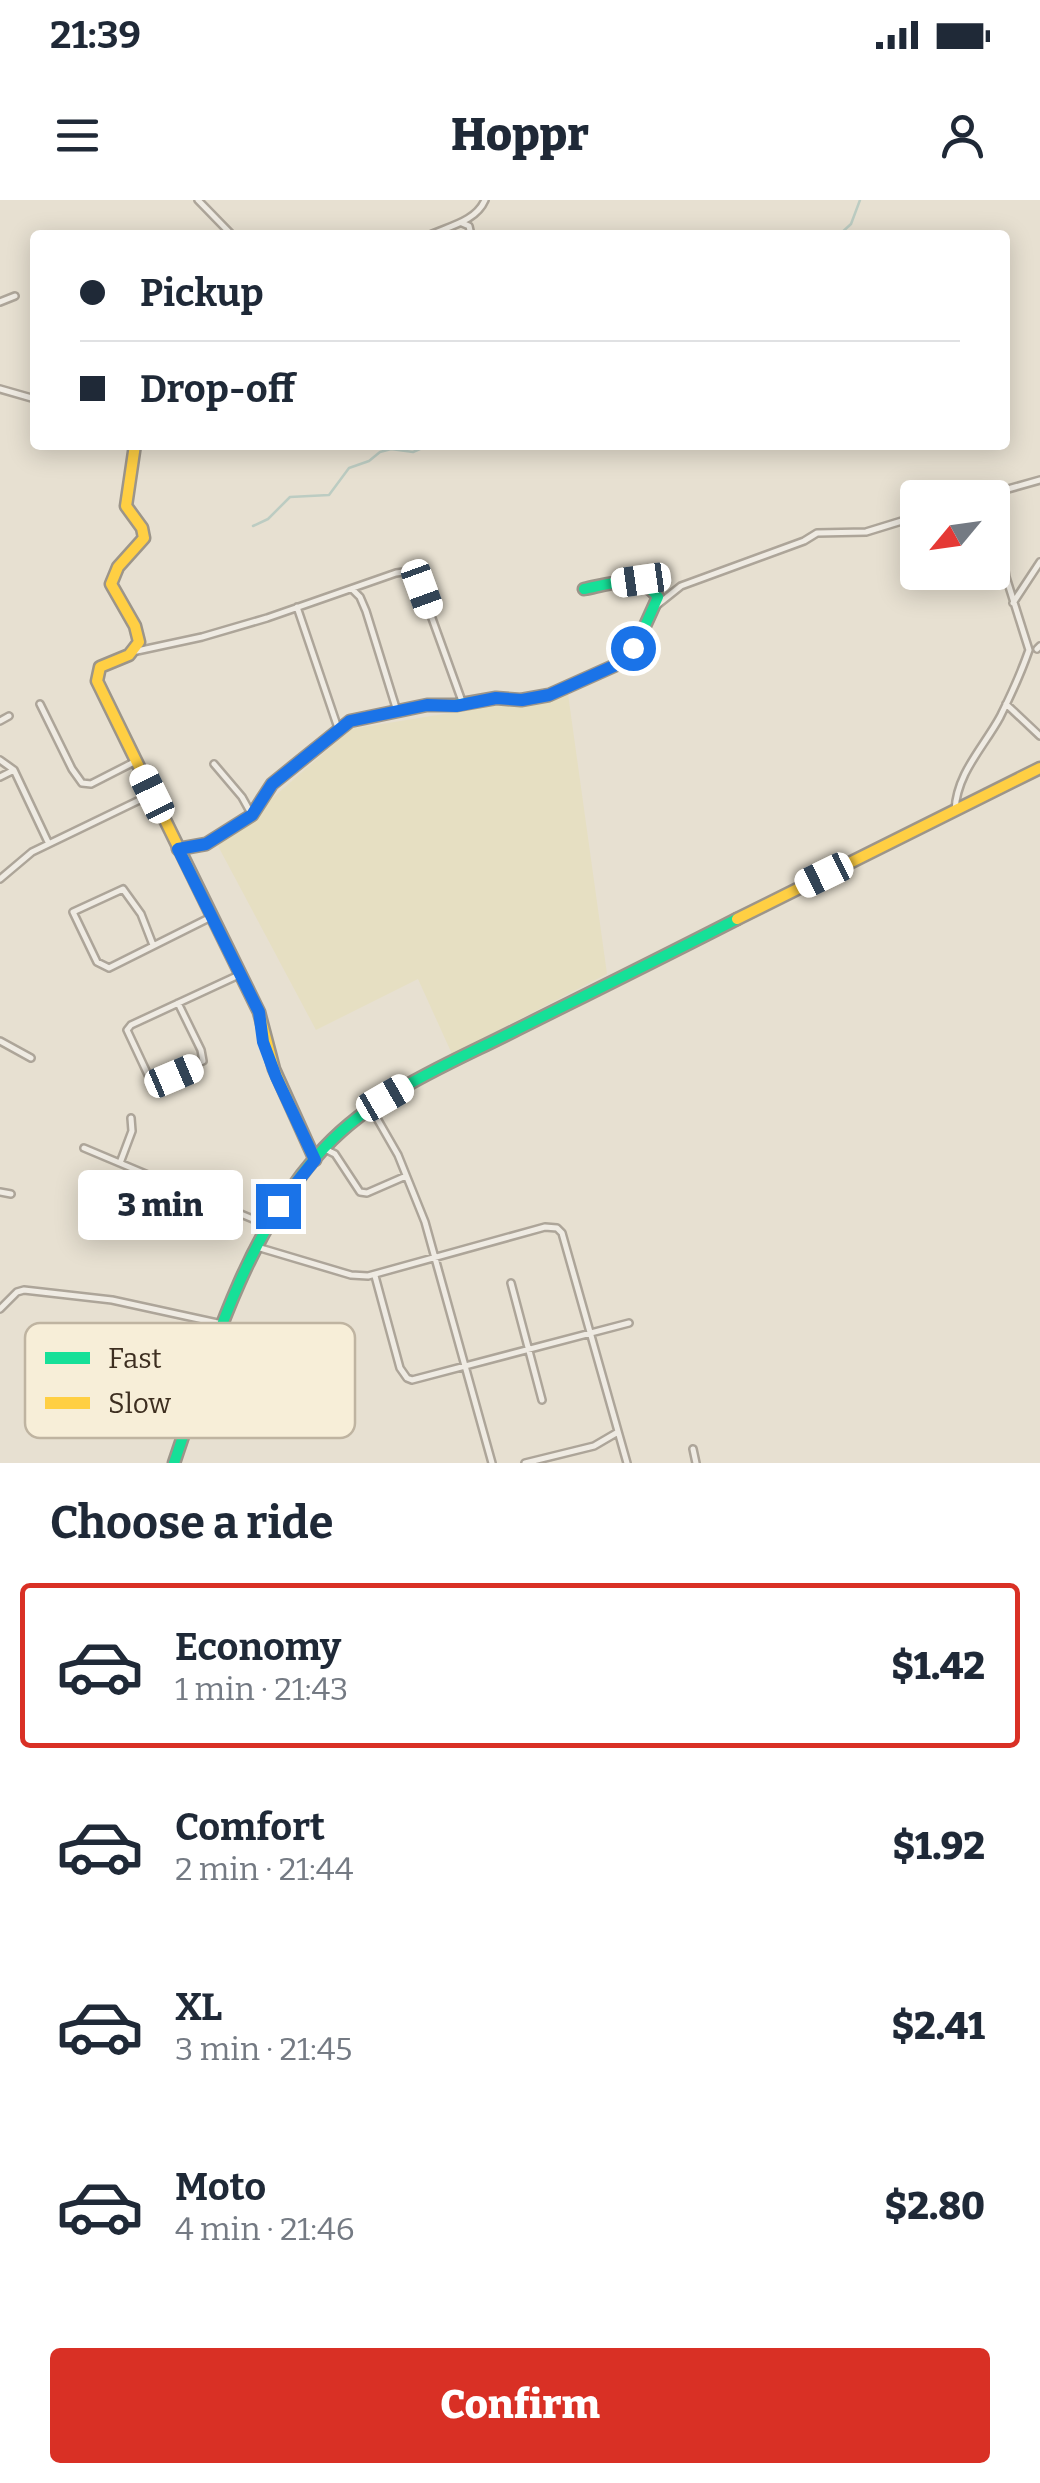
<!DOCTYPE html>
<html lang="en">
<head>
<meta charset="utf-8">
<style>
	:root { --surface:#fff; --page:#f2f2f3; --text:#1f2937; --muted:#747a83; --line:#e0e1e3; --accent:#d93025 }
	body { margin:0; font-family:Bitter,serif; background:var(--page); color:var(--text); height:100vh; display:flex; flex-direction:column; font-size:38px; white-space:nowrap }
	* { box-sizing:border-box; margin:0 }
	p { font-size:32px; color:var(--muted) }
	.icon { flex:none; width:55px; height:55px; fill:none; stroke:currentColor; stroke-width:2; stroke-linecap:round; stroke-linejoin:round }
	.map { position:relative; height:1263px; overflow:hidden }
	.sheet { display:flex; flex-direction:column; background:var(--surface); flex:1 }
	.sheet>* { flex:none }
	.guide { position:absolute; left:30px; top:30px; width:980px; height:220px; border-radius:10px; box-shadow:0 5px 25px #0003; display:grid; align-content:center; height:220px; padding:0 50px; background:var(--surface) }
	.needle { width:65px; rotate:241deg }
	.tools { position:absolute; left:900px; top:280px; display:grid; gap:20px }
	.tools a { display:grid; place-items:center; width:110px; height:110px; border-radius:10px; background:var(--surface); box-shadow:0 5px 25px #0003; font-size:50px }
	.end { position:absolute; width:45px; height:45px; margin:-22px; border:12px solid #1a73e8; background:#fff; box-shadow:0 0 0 5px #fff }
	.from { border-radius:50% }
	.bubble { position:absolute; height:70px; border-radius:10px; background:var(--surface); box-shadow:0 5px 25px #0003; font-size:32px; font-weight:800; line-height:70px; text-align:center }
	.car { position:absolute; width:30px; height:60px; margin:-30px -15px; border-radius:12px; box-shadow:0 0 8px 2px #0007; background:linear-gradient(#fff 24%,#345 0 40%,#fff 0 76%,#345 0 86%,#fff 0) }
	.guide b { display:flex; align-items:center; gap:35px; height:95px; font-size:38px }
	.guide b+b { border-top:2px solid var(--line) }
	.guide i { width:25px; height:25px; background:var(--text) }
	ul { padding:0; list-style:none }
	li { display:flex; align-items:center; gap:30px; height:165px; margin:0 20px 15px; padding:0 30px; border:5px solid transparent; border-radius:10px }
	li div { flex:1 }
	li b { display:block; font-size:38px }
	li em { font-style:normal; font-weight:800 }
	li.current { border-color:var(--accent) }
	li>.icon { width:90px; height:90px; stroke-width:1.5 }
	h2 { padding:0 50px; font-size:45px; line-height:120px }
	.primary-button { display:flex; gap:20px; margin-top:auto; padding:20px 50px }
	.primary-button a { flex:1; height:115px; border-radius:10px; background:var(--accent); color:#fff; font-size:40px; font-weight:800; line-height:115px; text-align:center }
	.status { display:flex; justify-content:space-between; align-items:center; height:70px; padding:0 50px; background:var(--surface); direction:ltr }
	.status svg { height:28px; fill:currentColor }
	header { display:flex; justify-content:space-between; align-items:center; height:130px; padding:0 50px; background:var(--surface); font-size:45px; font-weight:800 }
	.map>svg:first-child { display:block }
</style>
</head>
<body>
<div class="status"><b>21:39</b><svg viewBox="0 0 49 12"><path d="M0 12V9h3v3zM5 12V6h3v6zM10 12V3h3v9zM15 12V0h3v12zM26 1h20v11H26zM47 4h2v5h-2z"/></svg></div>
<header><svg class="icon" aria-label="menu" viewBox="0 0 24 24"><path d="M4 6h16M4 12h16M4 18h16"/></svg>Hoppr<svg class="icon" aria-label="person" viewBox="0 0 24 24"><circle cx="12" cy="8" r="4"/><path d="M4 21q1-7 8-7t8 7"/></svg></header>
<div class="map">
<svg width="1040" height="1263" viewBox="0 0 1040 1263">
	<rect width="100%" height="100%" fill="#e7e0d1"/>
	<!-- farmland -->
	<path fill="#e6dfc2" d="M568 494 607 774 452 854 418 779 316 830 218 646 351 529Z"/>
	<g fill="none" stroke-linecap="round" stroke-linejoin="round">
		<!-- stream -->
		<path stroke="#bcccc2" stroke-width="2.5" d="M839 35 851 24 860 0
			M253 326 268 319 290 297 329 295 349 268 369 261 380 252 391 249 413 252 429 245"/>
		<defs>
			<path id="street" d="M198 0 232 35
				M462 23 469 26 471 35
				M430 35C450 26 476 21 485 0
				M0 102 15 96
				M0 189 35 199
				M976 298 1040 280
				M352 389 360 397 366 411 397 511
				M1013 403 1040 362
				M656 406 681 386 804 341 817 333 866 332 918 316
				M297 407 338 528
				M1037 449 1040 446
				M137 451 202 437 267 418 396 373 411 371 416 374 463 504
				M40 504 72 569 82 583 91 584 136 561
				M1006 504 1040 536
				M0 521 9 516
				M0 560 14 570 48 642
				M214 564 242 597 252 615
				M0 577 14 570
				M955 610C957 573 983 548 1000 517 1011 495 1021 473 1029 450L1006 377 993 293
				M0 679 32 652 152 594
				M153 745 141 714 123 689 73 712 97 762 109 768 211 717
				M178 803 201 850 203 861 154 882 150 879 127 830 131 825 241 774
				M0 841 31 858
				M371 908 398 955 425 1022 492 1263
				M84 948 267 1025
				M325 949 335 954 360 992 367 993 406 976
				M120 963 132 931 131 918
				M0 992 11 994
				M257 1047 351 1075 368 1076 545 1027 557 1028 562 1033 627 1263
				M375 1076 400 1168 407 1178 412 1180 629 1123
				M511 1083 542 1200
				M0 1109 17 1092 24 1090 112 1100 222 1124
				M693 1249 696 1263
				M525 1263 594 1246 618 1232"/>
			<path id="fast" d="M178 649 206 644 252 615 272 584 350 521 427 505H456L496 498 521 500 549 495 616 465 639 439 658 397C639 372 610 384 584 389
				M174 1263C210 1158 242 1042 317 956 368 896 445 866 514 831 588 794 663 757 737 719"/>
			<path id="slow" d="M135 245 126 306 142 328 144 338 118 367 111 384 135 426 139 442 129 455 100 467 97 481 259 812 274 869 315 960
				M737 719 1040 568"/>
		</defs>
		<!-- street casing -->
		<use href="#street" stroke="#ada599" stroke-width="10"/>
		<!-- fast casing -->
		<use href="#fast" stroke="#9c958a" stroke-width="15"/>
		<!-- slow casing -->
		<use href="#slow" stroke="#9c958a" stroke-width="15"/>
		<!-- street -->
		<use href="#street" stroke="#efebe3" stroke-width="5"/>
		<!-- fast -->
		<use href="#fast" stroke="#16e098" stroke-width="10"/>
		<!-- slow -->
		<use href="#slow" stroke="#ffcf43" stroke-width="10"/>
	</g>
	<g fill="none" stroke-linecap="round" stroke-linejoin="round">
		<!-- route -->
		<path stroke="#1a73e8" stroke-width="12" d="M278 1006 315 960 276 877 263 842 259 812 178 649 206 644 252 615 272 584 350 521 427 505 456 506 496 498 522 500 549 495 616 465 633 448"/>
	</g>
	<!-- legend -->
	<rect x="25" y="1123" width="330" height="115" rx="15" fill="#f7eed8" stroke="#bfb4a1" stroke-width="2.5"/>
	<rect x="45" y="1152" width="45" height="12" fill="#16e098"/>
	<rect x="45" y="1197" width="45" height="12" fill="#ffcf43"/>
	<g font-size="28" fill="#3d2e20">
		<text x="108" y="1168">Fast</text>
		<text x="108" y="1213">Slow</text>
	</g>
</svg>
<div class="tools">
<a><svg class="needle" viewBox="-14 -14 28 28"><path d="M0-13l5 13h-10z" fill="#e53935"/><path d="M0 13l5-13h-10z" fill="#747a83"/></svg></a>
</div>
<i class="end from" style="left:633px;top:448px"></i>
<i class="end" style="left:278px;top:1006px"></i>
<div class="bubble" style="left:78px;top:970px;width:165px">3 min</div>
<i class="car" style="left:641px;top:380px;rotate:262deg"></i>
<i class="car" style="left:422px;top:389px;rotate:160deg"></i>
<i class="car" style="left:152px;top:594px;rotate:334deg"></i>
<i class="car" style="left:824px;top:675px;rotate:244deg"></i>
<i class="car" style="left:174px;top:876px;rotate:67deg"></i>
<i class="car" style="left:385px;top:898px;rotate:60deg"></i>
<div class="guide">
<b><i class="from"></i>Pickup</b>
<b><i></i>Drop-off</b>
</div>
</div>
<section class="sheet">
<h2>Choose a ride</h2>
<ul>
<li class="current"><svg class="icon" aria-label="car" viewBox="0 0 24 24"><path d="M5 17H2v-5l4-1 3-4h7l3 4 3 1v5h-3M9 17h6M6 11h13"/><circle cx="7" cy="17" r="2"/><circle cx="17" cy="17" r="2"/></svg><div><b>Economy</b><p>1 min · 21:43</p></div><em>$1.42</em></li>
<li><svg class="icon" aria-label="car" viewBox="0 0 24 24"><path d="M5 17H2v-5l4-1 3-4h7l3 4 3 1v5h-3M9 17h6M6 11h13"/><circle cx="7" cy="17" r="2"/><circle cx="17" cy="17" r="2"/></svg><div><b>Comfort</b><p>2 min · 21:44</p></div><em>$1.92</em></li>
<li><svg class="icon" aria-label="car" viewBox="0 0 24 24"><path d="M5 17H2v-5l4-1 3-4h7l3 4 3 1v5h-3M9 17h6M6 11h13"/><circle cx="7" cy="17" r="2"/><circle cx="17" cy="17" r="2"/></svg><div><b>XL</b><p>3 min · 21:45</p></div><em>$2.41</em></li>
<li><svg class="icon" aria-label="car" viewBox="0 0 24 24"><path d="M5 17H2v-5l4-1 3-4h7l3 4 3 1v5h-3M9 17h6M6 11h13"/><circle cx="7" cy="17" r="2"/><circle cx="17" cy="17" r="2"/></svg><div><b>Moto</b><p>4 min · 21:46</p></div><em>$2.80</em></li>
</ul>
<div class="primary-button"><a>Confirm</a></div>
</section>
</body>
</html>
